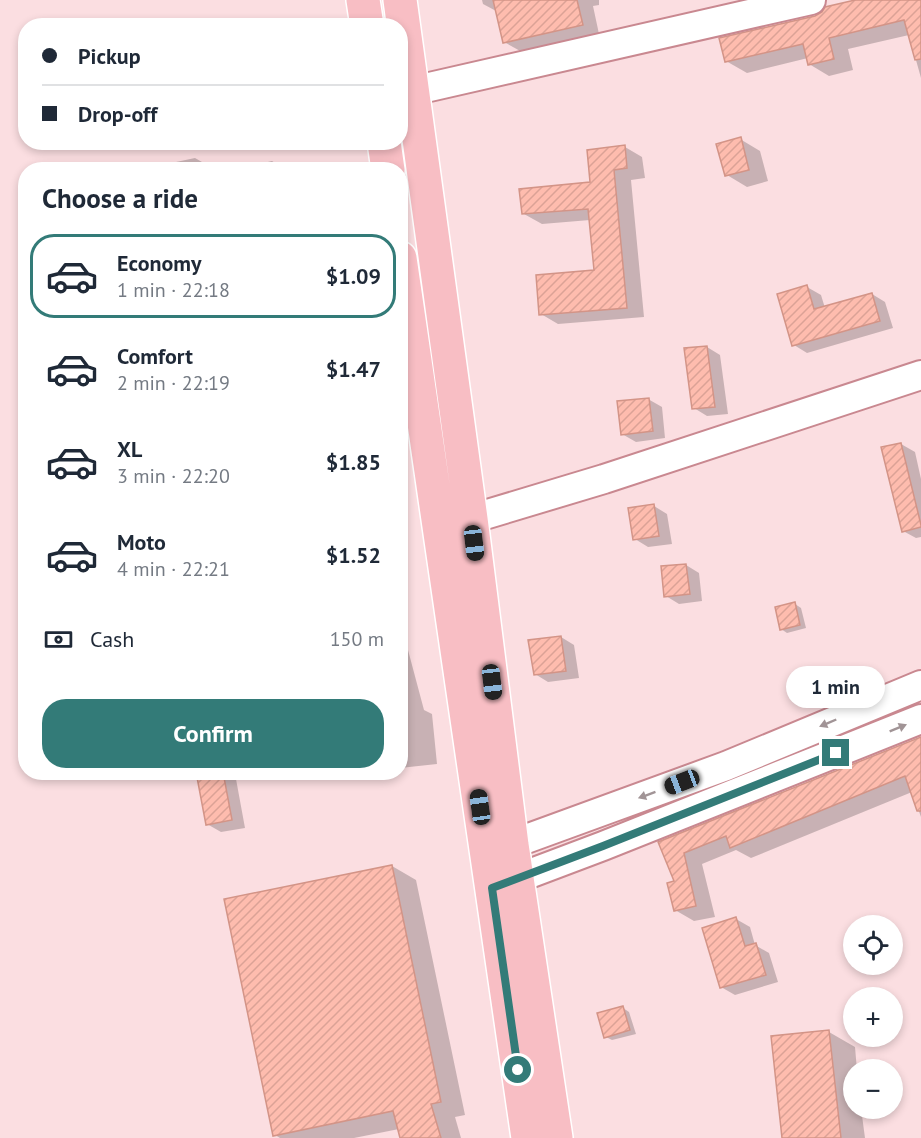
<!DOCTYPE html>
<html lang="en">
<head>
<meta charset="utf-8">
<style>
	:root { --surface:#fff; --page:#f2f2f3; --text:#1f2937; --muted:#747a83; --line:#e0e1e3; --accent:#337b78 }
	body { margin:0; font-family:"PT Sans",sans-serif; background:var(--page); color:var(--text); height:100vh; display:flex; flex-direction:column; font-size:22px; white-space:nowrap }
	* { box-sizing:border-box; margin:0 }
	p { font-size:20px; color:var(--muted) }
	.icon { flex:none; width:33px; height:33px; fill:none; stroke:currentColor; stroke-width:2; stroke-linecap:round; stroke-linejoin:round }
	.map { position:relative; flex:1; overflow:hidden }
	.drawer { position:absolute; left:18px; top:162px; width:390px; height:618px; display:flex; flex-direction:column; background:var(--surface); border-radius:24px; box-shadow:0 3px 9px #0003 }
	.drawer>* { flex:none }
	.top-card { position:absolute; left:18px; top:18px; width:390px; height:132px; border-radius:24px; box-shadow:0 3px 9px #0003; display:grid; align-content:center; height:132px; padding:0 24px; background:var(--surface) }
	.tools { position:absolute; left:843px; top:915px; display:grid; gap:12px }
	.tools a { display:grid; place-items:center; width:60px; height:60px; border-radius:50%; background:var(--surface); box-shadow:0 3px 9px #0003; font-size:30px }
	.end { position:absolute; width:27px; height:27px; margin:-14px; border:8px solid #337b78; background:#fff; box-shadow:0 0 0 3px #fff }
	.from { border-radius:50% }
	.bubble { position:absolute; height:42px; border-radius:21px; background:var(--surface); box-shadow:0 3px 9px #0003; font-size:20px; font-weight:600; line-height:42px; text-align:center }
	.car { position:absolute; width:18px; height:36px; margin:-18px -9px; border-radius:8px; box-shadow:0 0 4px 2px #0007; background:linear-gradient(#222 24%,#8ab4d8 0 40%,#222 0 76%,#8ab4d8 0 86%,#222 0) }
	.top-card b { display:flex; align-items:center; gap:21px; height:57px; font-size:22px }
	.top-card b+b { border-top:2px solid var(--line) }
	.top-card i { width:15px; height:15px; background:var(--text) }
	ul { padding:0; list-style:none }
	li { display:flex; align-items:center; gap:18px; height:84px; margin:0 12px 9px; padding:0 12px; border:3px solid transparent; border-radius:24px }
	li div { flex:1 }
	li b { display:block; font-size:22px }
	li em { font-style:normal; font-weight:600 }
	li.on { border-color:var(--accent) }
	li>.icon { width:54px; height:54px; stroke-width:1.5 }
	h2 { padding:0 24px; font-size:27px; line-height:72px }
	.pay { display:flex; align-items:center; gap:15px; height:66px; padding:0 24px; font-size:22px }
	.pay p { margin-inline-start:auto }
	.primary-button { display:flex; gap:12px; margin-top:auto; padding:12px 24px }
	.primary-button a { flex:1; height:69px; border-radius:24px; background:var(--accent); color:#fff; font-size:24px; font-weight:600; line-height:69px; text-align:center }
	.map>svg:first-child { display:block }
</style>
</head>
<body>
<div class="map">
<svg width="921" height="1138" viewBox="0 0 921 1138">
	<defs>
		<pattern id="building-hatch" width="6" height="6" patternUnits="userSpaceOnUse" patternTransform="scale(1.5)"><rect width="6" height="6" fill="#febcae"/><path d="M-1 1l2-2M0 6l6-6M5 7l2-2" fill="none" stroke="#dba296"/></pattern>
	</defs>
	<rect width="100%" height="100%" fill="#fbdee1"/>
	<!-- shadow -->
	<path fill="#0003" d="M482 0H599V5L593 6 599 34 522 52 504 42 498 12 483 4Z
		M862 0H921V78L909 35 848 49 853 70 829 76 809 64 808 58 747 73 726 61 815 18Z
		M740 139 760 151 768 181 747 187 727 175Z
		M625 147 642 157 645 178 631 180 644 317 558 324 541 314 595 271 590 220 542 224 524 214 592 183Z
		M195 158 216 170H177L176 162Z
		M272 161 286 170H233Z
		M807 287 821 295 825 308 872 294 885 302 893 328 807 353 794 345Z
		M707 347 720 355 728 414 707 416 694 408Z
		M648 399 662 407 665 438 636 442 622 434Z
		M901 444 915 452 921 479V537L916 538 903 531Z
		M654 506 667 514 672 544 648 547 635 539Z
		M686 565 699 573 702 601 679 604 666 596Z
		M795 604 801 608 806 628 787 633 781 629Z
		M561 637 574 645 579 678 548 682 535 674Z
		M400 645 408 650 424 710 432 714 437 764 400 768Z
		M921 738V817L912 792 751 858 736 850 702 864 715 917 694 921 675 910 676 882 660 843Z
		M214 772H226L236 779 245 828 221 832 207 824Z
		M392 866 416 880 465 1115 455 1117 461 1138H402L399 1129 354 1138H280L275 1135Z
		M736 919 750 927 755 945 769 953 778 982 735 995 721 987Z
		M623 1008 629 1012 636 1034 612 1040 606 1037Z
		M829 1032 855 1047 857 1070H854V1108H861L865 1138H783Z"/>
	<!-- building -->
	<path fill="url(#building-hatch)" stroke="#d39487" stroke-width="1.5" d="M493 0H577L583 25 503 43Z
		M855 0H921V59L915 60 904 20 829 38 834 59 808 65 803 44 725 62 719 38 815 16 822 12 825 7Z
		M741 137 749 170 725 176 716 144Z
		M625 145 627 168 614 170 627 308 539 315 536 275 594 270 588 209 522 214 519 189 590 182 587 150Z
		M807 285 814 309 872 293 880 321 792 346 777 294Z
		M707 346 715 407 692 409 684 348Z
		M649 398 653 431 621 435 617 401Z
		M901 443 921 525V527L902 532 881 447Z
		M654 504 659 536 633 540 628 508Z
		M686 564 690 594 664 597 661 566Z
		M795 602 800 625 780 630 775 607Z
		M561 636 566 671 534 675 528 640Z
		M921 737V811H917L905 776 730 848 726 836 684 853 696 906 674 911 667 883 674 881 658 842Z
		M196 772H223L232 820 206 825Z
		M392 865 441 1102 431 1104 441 1138H400L393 1111 273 1136 224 899Z
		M736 917 745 946 756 943 766 975 720 988 702 928Z
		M623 1006 630 1030 604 1038 597 1013Z
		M829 1030 841 1138H782L771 1036Z"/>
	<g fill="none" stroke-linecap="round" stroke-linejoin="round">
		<defs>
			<path id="minor" d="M412 91 811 0
				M471 519 604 479 921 375
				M493 851 726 766 921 685
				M497 886 603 846 921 719"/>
			<path id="trunk" d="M363 0 367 26
				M400 0 471 519 512 845 556 1138
				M384 142 388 170
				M400 258 528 1138"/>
		</defs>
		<!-- minor casing -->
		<use href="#minor" stroke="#c98890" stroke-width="32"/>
		<!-- trunk casing -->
		<use href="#trunk" stroke="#fff" stroke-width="36"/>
		<!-- minor -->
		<use href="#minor" stroke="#fff" stroke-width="28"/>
		<!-- trunk -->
		<use href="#trunk" stroke="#f8bec4" stroke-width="33"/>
	</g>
	<!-- one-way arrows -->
	<defs><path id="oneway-solid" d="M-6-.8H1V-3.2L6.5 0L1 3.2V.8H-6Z" transform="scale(1.5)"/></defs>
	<g fill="#a19496">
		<use href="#oneway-solid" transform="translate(828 723) rotate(157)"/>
		<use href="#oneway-solid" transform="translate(898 728) rotate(-22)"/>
		<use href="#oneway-solid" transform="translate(647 795) rotate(160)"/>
	</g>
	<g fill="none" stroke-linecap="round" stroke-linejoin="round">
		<!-- route -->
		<path stroke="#337b78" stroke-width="8" d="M518 1070 492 888 603 846 836 753"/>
	</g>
</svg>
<div class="tools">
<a><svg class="icon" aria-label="locate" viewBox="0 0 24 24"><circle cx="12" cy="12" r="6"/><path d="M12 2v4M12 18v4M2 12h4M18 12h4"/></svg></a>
<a>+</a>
<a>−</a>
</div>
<i class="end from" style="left:518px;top:1070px"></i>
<i class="end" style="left:836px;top:753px"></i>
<div class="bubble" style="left:786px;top:666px;width:99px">1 min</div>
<i class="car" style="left:474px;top:543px;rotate:173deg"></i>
<i class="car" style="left:492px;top:682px;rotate:173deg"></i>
<i class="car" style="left:682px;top:782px;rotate:249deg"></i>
<i class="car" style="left:480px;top:807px;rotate:352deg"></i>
<div class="top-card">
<b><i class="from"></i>Pickup</b>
<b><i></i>Drop-off</b>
</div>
<section class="drawer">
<h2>Choose a ride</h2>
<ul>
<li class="on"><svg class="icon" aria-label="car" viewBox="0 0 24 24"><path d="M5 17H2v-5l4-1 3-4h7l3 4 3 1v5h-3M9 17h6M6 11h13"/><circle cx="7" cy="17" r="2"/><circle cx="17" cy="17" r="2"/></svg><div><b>Economy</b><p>1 min · 22:18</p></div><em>$1.09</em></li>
<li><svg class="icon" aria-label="car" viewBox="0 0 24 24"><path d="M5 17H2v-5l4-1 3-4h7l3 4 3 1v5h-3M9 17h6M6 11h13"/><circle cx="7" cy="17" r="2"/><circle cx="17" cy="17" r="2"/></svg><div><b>Comfort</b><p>2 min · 22:19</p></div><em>$1.47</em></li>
<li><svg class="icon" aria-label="car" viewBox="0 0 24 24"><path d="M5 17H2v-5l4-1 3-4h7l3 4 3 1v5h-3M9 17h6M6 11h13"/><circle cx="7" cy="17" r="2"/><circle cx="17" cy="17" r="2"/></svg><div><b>XL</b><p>3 min · 22:20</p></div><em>$1.85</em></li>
<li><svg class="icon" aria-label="car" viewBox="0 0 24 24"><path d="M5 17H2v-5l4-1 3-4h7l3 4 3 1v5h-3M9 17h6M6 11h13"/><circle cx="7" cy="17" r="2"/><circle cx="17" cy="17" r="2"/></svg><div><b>Moto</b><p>4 min · 22:21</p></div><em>$1.52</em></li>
</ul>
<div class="pay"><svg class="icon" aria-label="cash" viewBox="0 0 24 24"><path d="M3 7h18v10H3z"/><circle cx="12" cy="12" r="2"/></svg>Cash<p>150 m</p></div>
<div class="primary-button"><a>Confirm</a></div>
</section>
</div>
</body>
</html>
